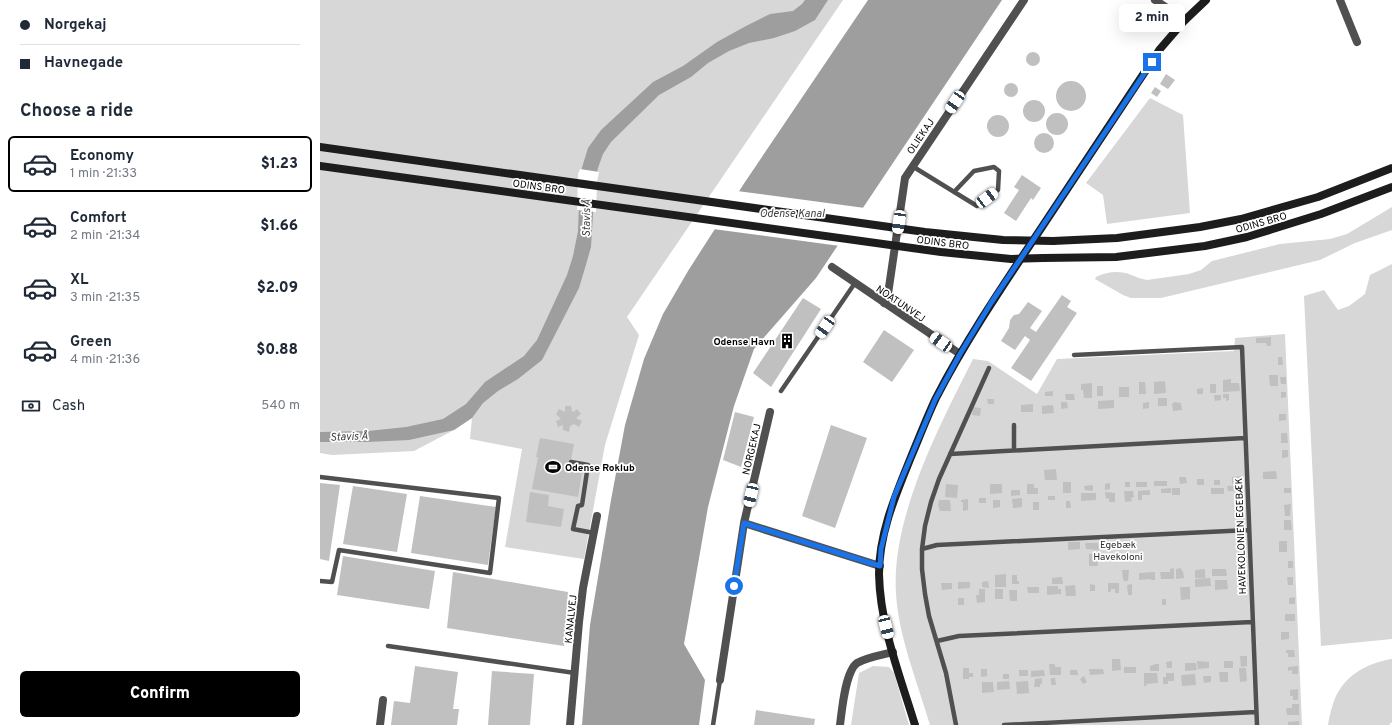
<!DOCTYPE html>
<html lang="en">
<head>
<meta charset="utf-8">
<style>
	:root { --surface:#fff; --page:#f6f6f7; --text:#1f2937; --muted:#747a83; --line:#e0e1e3; --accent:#000 }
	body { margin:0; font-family:Overpass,sans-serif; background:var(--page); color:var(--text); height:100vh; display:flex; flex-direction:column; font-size:15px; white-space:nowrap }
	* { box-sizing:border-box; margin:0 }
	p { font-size:13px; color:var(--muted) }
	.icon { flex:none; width:22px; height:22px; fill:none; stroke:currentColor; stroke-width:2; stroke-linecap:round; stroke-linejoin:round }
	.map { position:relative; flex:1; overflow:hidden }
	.panel { display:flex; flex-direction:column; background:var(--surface); width:320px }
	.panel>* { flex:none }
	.guide { display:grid; align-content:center; height:88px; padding:0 20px; background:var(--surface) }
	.end { position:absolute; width:18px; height:18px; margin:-9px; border:5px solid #1a73e8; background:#fff; box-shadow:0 0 0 2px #fff }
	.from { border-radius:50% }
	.bubble { position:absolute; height:28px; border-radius:6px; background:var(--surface); box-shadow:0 4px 16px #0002; font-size:13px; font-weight:800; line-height:28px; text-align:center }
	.car { position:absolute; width:12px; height:24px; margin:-12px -6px; border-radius:5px; box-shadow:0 0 3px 1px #0007; background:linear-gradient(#fff 24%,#345 0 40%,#fff 0 76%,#345 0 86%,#fff 0) }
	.guide b { display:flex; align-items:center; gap:14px; height:38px; font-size:15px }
	.guide b+b { border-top:1px solid var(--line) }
	.guide i { width:10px; height:10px; background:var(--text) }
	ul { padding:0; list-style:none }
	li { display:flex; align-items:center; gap:12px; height:56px; margin:0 8px 6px; padding:0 12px; border:2px solid transparent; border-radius:6px }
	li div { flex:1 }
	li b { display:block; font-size:15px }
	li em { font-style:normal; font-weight:800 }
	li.on { border-color:var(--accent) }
	li>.icon { width:36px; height:36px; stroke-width:1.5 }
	h2 { padding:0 20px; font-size:18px; line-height:48px }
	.pay { display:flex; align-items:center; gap:10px; height:44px; padding:0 20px; font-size:15px }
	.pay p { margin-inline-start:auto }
	.primary-button { display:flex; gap:8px; margin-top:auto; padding:8px 20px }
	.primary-button a { flex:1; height:46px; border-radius:6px; background:var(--accent); color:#fff; font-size:16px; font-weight:800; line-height:46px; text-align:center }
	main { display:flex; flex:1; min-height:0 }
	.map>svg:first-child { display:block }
</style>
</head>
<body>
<main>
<section class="panel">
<div class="guide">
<b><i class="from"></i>Norgekaj</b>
<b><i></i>Havnegade</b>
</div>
<h2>Choose a ride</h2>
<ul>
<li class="on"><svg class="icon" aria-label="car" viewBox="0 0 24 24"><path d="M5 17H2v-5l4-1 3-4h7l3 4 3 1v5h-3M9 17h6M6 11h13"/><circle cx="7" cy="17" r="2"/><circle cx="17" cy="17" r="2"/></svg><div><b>Economy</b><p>1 min · 21:33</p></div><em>$1.23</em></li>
<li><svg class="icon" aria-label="car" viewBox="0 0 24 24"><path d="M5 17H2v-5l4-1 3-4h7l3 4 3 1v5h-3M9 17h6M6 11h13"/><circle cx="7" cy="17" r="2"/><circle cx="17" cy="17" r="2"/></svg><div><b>Comfort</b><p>2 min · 21:34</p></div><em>$1.66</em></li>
<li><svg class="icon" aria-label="car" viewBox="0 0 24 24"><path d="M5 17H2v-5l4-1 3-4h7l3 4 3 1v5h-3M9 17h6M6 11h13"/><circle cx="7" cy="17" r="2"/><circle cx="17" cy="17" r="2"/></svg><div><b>XL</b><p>3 min · 21:35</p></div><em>$2.09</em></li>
<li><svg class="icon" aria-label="car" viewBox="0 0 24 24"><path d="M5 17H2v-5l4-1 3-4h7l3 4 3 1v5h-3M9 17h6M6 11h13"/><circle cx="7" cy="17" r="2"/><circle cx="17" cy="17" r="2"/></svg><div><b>Green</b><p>4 min · 21:36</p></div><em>$0.88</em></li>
</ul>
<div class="pay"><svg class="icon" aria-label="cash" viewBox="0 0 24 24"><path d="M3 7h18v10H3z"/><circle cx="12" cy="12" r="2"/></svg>Cash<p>540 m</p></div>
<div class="primary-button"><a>Confirm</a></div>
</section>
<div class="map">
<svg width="1072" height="725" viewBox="0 0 1072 725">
	<rect width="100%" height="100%" fill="#fff"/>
	<!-- green -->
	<path fill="#d7d7d7" d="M0 0H523L307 317 319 335 285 445 264 559 185 547 202 449 150 439 152 418 134 430 94 451 12 455 0 453Z
		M830 98 863 115 870 213 787 224 783 195 766 183Z
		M1072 207V230L1035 243 1000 260 841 298H811L803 295 775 279 776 277C787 272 800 270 811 275 817 277 821 279 827 280L869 274 881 270 892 261 960 244 1010 239 1027 234Z
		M1072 264V639L1001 646 984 296 1004 290 1018 310 1029 306 1045 294 1050 275Z
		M965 334 982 725H610C598 684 578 635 576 593 571 517 620 425 653 359L668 361 717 394 737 359 914 351 915 338Z
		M1072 659V722L1069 725H1008C1009 718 1011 710 1013 704 1021 677 1046 663 1072 659Z
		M553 666 569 667 574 673 589 725H531L539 673Z"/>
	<!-- water -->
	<path fill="#9e9e9e" d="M485 0H508L495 20 475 31 454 38 429 43 409 51 388 63 371 77 339 95 291 142 283 154 278 168 275 182 271 247 265 268 259 288 222 360 198 379 178 391 163 403 152 418 134 430 89 440 47 442H0V432L48 431 86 427 123 419 146 404 165 382 204 356 217 340 247 275 253 256 258 231 260 174 268 148 281 130 333 82 363 66 397 42 426 26 450 14 473 11 482 4Z
		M548 0H682L496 278 434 349 414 406 388 507 364 644 385 680 379 725H262L270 625 291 500 305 425 324 359 343 314 368 271 425 182Z"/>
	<!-- pier -->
	<path fill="#fff" d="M260 169 279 172 277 182 276 212 257 210 258 174Z
		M417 191 545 208 520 246 393 229Z"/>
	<!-- building -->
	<path fill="#c0c0c0" d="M706 59a7 7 0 1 1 14 0a7 7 0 1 1-14 0Z
		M846 74 855 80 848 89 840 84Z
		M736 96a15 15 0 1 1 30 0a15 15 0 1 1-30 0Z
		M684 90a7 7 0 1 1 14 0a7 7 0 1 1-14 0Z
		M835 87 841 91 837 97 831 93Z
		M703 111a11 11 0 1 1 22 0a11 11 0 1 1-22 0Z
		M726 124a11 11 0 1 1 22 0a11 11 0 1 1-22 0Z
		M667 126a11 11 0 1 1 22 0a11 11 0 1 1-22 0Z
		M714 143a10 10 0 1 1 20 0a10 10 0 1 1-20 0Z
		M702 175 721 188 713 200 711 198 696 221 684 213 699 190 694 187Z
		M742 295 751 301 747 307 757 313 711 381 691 368 710 340 705 336 695 350 681 341 689 328 690 320 694 315 699 314 708 302 722 311 710 328 716 332Z
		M483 298 501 309 451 387 433 373Z
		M564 330 594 350 572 382 543 362Z
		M951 337V346H947L946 343H936V338Z
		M958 357H962L963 365H958Z
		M949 375H958V386H950Z
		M960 377H966V384H961Z
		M911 379V383H919L920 391 903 392V380Z
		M845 381 846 393 834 394V382Z
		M819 382H825L826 394H819Z
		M772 383V398H764L763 390H761V384Z
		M890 384H896V393H890Z
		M777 386H783V396H777Z
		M799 387H809V397H799Z
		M883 388V394H877V389Z
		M733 391V396H725V392Z
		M961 392H966V397L961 398Z
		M745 394H754L755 400H746Z
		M903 394H909V400L906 401V398H903Z
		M894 395H901V400L895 401Z
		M838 398H847V406H838Z
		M667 399H674V404H668Z
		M794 400V408L778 409V401Z
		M741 402H747L748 408 741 409Z
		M829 402V408L823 409V403Z
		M854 402 861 403 862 410 853 411 852 403H854Z
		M713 404V412H701V405Z
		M733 405 734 413 722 414V406Z
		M245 406H251L252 411 253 412 257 409 261 414 256 418 262 421 259 427 254 424 250 426 249 432 243 430V425L238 427 236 421 241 419 236 414 239 409 245 412Z
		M653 407 661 408 660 416 652 415Z
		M415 412 434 417 421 467 403 460Z
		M959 414H966V420L959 421Z
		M511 425 547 438 515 528 482 516Z
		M961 433H967L968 443H961Z
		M220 438 254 444 249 471 262 473 258 497 212 489 218 457H216Z
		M962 450H968V457L962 458Z
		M736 469 737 480H725L724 470Z
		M956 471 957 479H943V472Z
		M922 476V484H912V477Z
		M859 477H866L867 483 860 484Z
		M877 479H884V485H877Z
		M894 480H900V485H894Z
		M834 481H847V486H834Z
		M743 482H751V493H743Z
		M805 482H810V487H805Z
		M816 482H827V487H816Z
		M0 483 20 485 9 561 0 559Z
		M790 483V489L785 490V484Z
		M626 484 638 485 637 498 625 497Z
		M670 484H682V493L670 494Z
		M707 484H714V488H718V494H707Z
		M773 485V491L765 490 764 486Z
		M921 485V491H908L907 486Z
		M33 486 87 494 77 552 23 544Z
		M851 488V493H841V489Z
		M852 488H860V495H852Z
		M891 488H904V494H891Z
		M964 488H971V493H964Z
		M691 490H700V495L691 496Z
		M830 490V495H822V500H818V491Z
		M804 491H813L814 497 811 498 812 501 805 502Z
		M210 492 229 495 228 506 244 509 241 527 206 522Z
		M785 492 795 493V502H789V498L786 499Z
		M761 493H776V500L761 501Z
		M100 496 176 507 168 565 91 553Z
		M728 496H735V500H728Z
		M659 498H666V503H659Z
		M702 498V507L693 508 692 499Z
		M648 499V510L643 511V502H641V500Z
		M619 500H630L631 511H620L618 505Z
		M673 500H680V507L673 508Z
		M746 501H750L751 508H746Z
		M713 502H719V510H713Z
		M971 504 970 516H965L964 505Z
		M964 520H971L972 530H964Z
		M959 541H967V552H959Z
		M748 542H760V549L748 550Z
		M765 543H778L779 550 766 549Z
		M769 554H778V566H769Z
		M23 556 115 571 109 609 17 595Z
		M968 561H973V568H968Z
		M916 565H924V571H916Z
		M854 568V579H841L840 572H850V569Z
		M861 568 862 571H863L864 578 856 579V569Z
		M885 569V578H875V570Z
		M892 569H906L907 576H892Z
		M802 570H809L808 581H804L803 579Z
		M133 572 248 592 244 646 127 628Z
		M835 572V580H831V579L819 580V573Z
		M686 574V587H675V575Z
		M692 575H697V581H699V584H692Z
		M742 577 743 584H732V578Z
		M967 577H973V585H968Z
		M890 578 891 586 875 587V579Z
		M895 580H907L908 589 895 590Z
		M668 581 669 588 662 587V582Z
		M638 582H650V588L638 589Z
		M621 583H632V589L622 590Z
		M788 583H799V593H795V589H791V592H788Z
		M770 584 775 585V591H770Z
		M812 584V595H808L807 585Z
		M755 585 756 596H746L745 586Z
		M727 586H738V589H741V594L727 595Z
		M707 587H719V593H708Z
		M860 587H870V599L861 600Z
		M659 589H665V602L657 603 656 595H659Z
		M675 589H683V599H675Z
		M689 590H697V601H690Z
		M975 597V604H969V598Z
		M638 598H644V605H638Z
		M842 599H846V605H842Z
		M965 614H975V621H965Z
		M961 632H969V639L961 640Z
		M966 650H974L975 657H968V653H966Z
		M920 656H927V666L921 667Z
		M792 659H800L801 670 792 671Z
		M852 661V668H847L846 662Z
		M877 661 889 662V668L878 669Z
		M904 661H913V668H904Z
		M865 663H876L877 670 865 671Z
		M729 664H735V667H741V675H730Z
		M836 664H839V671H830V666Z
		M95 666 138 672 133 709H139L137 725H71L74 701 90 703Z
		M978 666V674H972V670L968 671V667Z
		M804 667H816V673H804Z
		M643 668H649V673H653V677H649V679H643Z
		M919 668H926L927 681 920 682Z
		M661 669H667V676L661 677Z
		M769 669H783L784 674 770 675Z
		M699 670H708V676H699Z
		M724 670 725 676 711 677V671Z
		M750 670H757L758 675H750Z
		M172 671 214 674 210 725H168Z
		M899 672H908V682H900Z
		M824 673H837L838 683 826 684 827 686H824Z
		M846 673H854V681H848V684H843V677H846Z
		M683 674H689V679H683Z
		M875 674 876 685 862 686 861 675Z
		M764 676 767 682 763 684 760 679Z
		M883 676H891V682L884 683Z
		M722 678V684H720V687H714L715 679Z
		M731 678H735L736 685H731Z
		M689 681 690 689 677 690V682Z
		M708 681 709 693 697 694 696 682Z
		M662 682H673L674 692 662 693Z
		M978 689V700H973V696H970V690Z
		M972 704H979V715H967L966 708H972Z
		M436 710 495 719 494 725H434Z
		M979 721V725H968V722Z"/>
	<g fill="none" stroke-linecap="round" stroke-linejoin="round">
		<!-- lane -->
		<path stroke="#505050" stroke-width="4.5" d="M592 166 657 206 678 190 679 171 674 167 654 171 634 192
			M754 355 922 347 937 725
			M461 391 535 283
			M694 425V450
			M630 454 925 438
			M251 462 268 465 262 505 258 506 253 529 274 533
			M0 477 179 498 170 573 19 550 12 582 0 581
			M602 549 617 545 929 530
			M617 641 639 636 932 622
			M68 646 255 673
			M393 725 400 680
			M636 725 626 673 609 616 605 594 602 569V549L605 526 611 502 619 479 669 368
			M684 725 936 712"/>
		<!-- street -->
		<path stroke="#505050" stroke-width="8" d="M835 0 865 20
			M1020 0 1037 42
			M512 267 640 354
			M564 303 568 294 585 178 704 0
			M424 523 560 566
			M400 680 424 523 450 412
			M60 725 63 700
			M250 725 259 622 263 588 277 516
			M520 725C522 710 525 672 537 663 547 657 562 655 573 652"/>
		<!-- secondary -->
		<path stroke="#1d1d1d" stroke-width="8" d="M733 241 797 238 880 227 921 219 998 197 1072 168
			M723 258 796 257 885 246 927 237 1001 214 1072 187
			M595 725C580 676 560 626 559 574 559 533 576 494 591 457 599 438 607 417 616 398 646 340 682 287 718 233 759 172 799 110 840 49L865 20 886 0"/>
		<!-- secondary-bridge -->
		<path stroke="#1d1d1d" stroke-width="8" d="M0 147 605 232 683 240 733 241
			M0 166 621 252 691 259 723 258"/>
	</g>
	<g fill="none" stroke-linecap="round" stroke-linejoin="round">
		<!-- route -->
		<path stroke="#1a73e8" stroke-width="5" d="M414 586 424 523 560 566 561 549 574 497 615 400 640 354 671 303 832 62"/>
	</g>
	<!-- icons -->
	<defs>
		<symbol id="building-bare" viewBox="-9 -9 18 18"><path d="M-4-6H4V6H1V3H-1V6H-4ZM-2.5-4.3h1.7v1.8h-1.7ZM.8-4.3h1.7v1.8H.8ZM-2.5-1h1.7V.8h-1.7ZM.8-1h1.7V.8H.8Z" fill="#000" stroke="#fff" stroke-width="2.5" paint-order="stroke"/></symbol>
		<symbol id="stadium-bare" viewBox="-9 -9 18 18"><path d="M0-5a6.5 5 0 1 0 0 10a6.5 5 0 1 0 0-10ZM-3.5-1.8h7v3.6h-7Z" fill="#000" stroke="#fff" stroke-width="2.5" paint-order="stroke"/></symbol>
	</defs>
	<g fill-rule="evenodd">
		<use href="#building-bare" x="456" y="330" width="22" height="22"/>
		<use href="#stadium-bare" x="222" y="456" width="22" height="22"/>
	</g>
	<g text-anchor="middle" stroke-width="3.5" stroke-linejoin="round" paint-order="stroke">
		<!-- street labels -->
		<g font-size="10" fill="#000" stroke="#fff">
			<text transform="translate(600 136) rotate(-56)" y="4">OLIEKAJ</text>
			<text transform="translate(219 186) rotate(8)" y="4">ODINS BRO</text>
			<text transform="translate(941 222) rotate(-16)" y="4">ODINS BRO</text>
			<text transform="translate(623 242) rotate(7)" y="4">ODINS BRO</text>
			<text transform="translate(581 303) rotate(34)" y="4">NOATUNVEJ</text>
			<text transform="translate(431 449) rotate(-77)" y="4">NORGEKAJ</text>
			<text transform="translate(920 536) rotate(-92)" y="4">HAVEKOLONIEN EGEBÆK</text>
			<text transform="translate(250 619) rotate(-84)" y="4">KANALVEJ</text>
		</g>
		<!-- poi labels -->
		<g font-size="10" font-weight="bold" fill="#000" stroke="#fff" text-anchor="end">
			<text x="455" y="345">Odense Havn</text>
			<text x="245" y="471" text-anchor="start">Odense Roklub</text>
		</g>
		<!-- park labels -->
		<g font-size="10" fill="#2e2e2e" stroke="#fff">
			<text x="798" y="548">Egebæk<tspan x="798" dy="12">Havekoloni</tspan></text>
		</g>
		<!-- water labels -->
		<g font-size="11" font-style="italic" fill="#3f3f3f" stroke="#fff">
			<text x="472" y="217">Odense Kanal</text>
			<text transform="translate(266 218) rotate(-89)" y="4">Stavis Å</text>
			<text transform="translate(29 436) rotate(-2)" y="4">Stavis Å</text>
		</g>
	</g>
</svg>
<i class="end from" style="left:414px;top:586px"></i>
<i class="end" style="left:832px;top:62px"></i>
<div class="bubble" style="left:799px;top:4px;width:66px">2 min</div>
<i class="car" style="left:635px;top:102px;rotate:214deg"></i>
<i class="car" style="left:667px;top:198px;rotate:53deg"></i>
<i class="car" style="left:579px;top:222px;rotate:188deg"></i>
<i class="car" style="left:505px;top:327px;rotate:214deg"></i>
<i class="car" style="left:621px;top:342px;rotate:305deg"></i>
<i class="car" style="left:431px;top:495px;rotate:193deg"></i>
<i class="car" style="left:566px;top:627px;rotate:166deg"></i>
</div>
</main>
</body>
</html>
